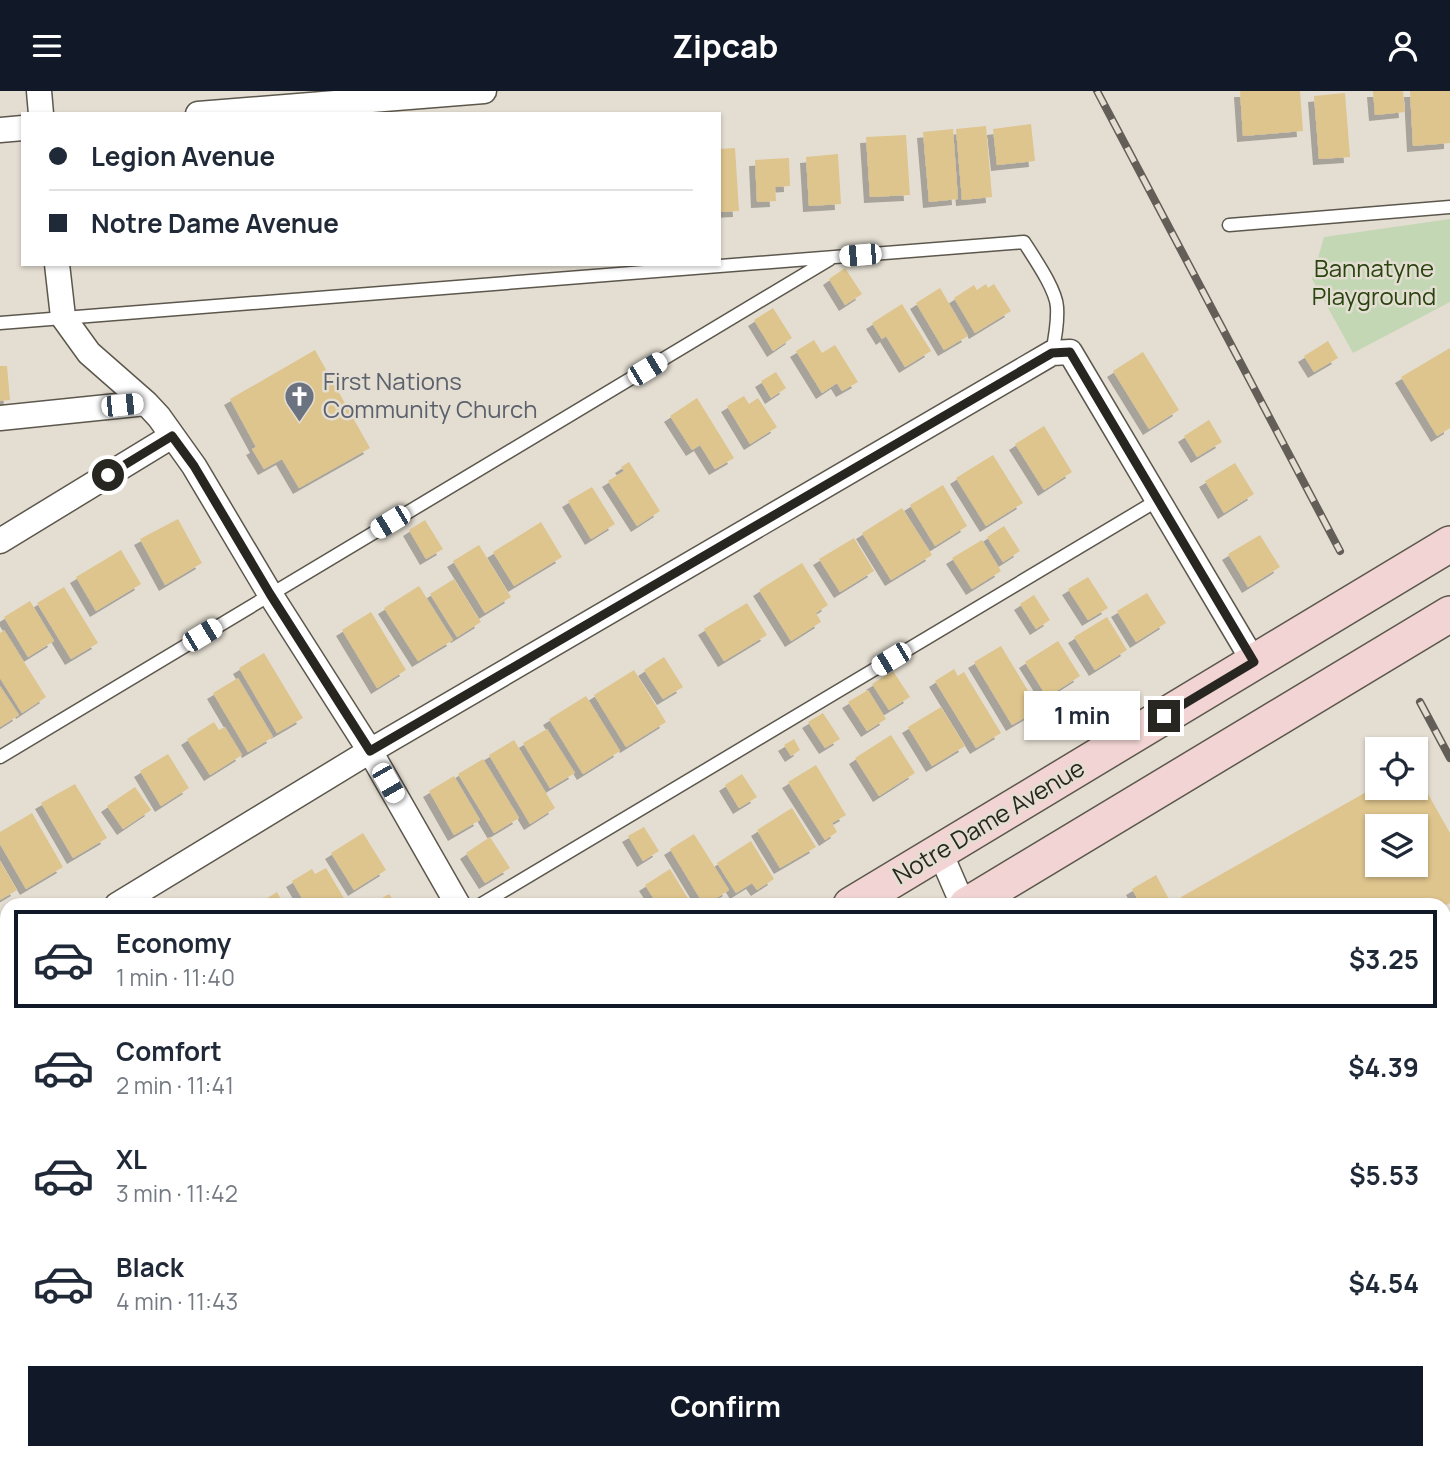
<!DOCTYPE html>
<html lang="en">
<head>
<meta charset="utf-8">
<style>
	:root { --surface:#fff; --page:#f6f6f7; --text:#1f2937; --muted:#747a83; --line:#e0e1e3; --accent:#111827 }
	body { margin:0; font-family:Manrope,sans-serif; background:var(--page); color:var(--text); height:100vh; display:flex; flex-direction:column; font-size:26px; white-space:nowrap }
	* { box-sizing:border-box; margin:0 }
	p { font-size:23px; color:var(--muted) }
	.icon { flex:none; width:38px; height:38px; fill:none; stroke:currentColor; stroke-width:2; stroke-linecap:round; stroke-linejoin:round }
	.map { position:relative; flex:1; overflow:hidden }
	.details { position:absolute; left:0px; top:807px; width:1451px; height:562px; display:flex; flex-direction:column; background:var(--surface); border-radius:21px 21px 0 0; box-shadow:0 2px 5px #0004 }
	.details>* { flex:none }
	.guide { position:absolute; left:21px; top:21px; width:700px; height:154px; border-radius:0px; box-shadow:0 2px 5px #0004; display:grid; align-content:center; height:154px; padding:0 28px; background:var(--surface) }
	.controls { position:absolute; left:1365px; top:646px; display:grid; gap:14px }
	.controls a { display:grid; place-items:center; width:63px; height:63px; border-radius:0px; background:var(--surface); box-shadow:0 2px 5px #0004; font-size:35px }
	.end { position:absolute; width:32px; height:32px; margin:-16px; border:9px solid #282621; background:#fff; box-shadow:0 0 0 4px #fff }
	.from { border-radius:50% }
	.bubble { position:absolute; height:49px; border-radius:0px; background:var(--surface); box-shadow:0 2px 5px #0004; font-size:23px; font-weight:700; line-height:49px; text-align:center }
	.car { position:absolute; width:21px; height:42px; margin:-21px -10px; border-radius:9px; box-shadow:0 0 5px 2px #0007; background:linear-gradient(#fff 24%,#345 0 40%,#fff 0 76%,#345 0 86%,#fff 0) }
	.guide b { display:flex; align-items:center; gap:24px; height:66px; font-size:26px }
	.guide b+b { border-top:2px solid var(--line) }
	.guide i { width:18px; height:18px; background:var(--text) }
	ul { padding:12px 0 0; list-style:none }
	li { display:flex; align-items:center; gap:21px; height:98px; margin:0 14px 10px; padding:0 14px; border:4px solid transparent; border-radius:0px }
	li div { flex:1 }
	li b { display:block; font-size:26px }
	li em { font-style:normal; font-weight:700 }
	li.current { border-color:var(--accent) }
	li>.icon { width:63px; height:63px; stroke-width:1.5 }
	.cta { display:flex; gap:14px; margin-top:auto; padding:14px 28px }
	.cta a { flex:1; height:80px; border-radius:0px; background:var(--accent); color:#fff; font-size:28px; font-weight:700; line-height:80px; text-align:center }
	header { display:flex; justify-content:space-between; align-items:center; height:91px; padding:0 28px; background:var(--accent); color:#fff; font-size:32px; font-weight:700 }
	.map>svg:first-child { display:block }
</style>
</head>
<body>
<header><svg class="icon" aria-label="menu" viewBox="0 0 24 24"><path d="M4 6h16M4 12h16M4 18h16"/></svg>Zipcab<svg class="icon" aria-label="person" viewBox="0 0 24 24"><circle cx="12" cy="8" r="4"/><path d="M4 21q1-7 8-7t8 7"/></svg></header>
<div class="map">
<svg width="1450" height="1368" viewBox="0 0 1450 1368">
	<defs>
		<filter id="shadow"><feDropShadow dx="-6" dy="6" stdDeviation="0" flood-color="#0004"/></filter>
	</defs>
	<rect width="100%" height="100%" fill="#e4ded2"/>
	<!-- green -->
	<path fill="#c3d7b5" d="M1450 128V211L1353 262 1312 188 1324 146Z"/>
	<!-- building -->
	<path fill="#dec48d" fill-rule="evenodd" filter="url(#shadow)" d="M1240 0H1300L1303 40 1243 45Z
		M1373 0H1403L1405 21 1375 24Z
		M1410 0H1450V52L1413 55Z
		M1345 2 1350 66 1319 68 1314 5Z
		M1031 33 1035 70 997 74 993 38Z
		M986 35 992 106 962 109 956 38Z
		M953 38 958 108 929 111 923 41Z
		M906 44 910 104 870 106 866 46Z
		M735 57 739 120 719 121V58Z
		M838 63 841 113 809 115 806 66Z
		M789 67 790 95 775 96 776 110 757 111 755 69Z
		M845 177 862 203 845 214 829 188Z
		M986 193 988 197 994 193 1011 220 975 242 954 207 974 194 977 199Z
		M940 197 968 245 944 259 916 212Z
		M902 213 931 260 905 276 886 245 882 248 872 232Z
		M773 217 792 247 773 260 754 229Z
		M814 249 822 262 835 254 858 291 842 300 837 292 822 302 796 260Z
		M1328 250 1338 267 1314 281 1304 265Z
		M1450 257V337L1437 345 1401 286Z
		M315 259 370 357 299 397 282 368 264 378 252 358 256 356 230 308Z
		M1143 261 1179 319 1149 338 1113 280Z
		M0 275H7L10 309 0 310Z
		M776 281 786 297 771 307 761 290Z
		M744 305 749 313 758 307 777 336 750 353 727 315Z
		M697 307 734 367 715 378 700 354 692 359 670 325Z
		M1209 329 1222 351 1197 366 1184 345Z
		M1044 335 1072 381 1044 399 1015 353Z
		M993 364 1023 412 986 435 956 387Z
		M629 371 660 420 637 435 608 390 624 380 621 376Z
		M1235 372 1254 403 1224 422 1205 390Z
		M943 394 967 435 935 455 910 414Z
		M592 396 615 433 591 448 568 410Z
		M902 417 932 464 891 489 862 442Z
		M178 428 202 472 165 494 140 448Z
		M425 429 443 458 426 468 409 439Z
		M541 431 562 466 514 495 493 461Z
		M1004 435 1020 460 1003 471 987 446Z
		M1260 444 1280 476 1248 496 1228 463Z
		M854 447 874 480 840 501 819 468Z
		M982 449 1001 480 972 498 952 467Z
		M479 454 511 506 485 522 453 470Z
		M121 459 141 493 96 520 76 486Z
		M802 472 828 514 816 522 821 531 791 550 759 499Z
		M1088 486 1108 517 1088 529 1068 498Z
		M454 488 481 531 457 546 430 503Z
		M419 495 453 549 418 570 384 517Z
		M64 496 98 552 71 568 37 512Z
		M1147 502 1166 532 1136 551 1117 520Z
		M1034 504 1050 529 1036 538 1020 513Z
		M30 510 54 550 28 566 4 526Z
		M747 512 767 544 724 570 704 538Z
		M371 521 406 579 377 597 342 539Z
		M1107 526 1127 559 1095 579 1074 546Z
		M4 539 46 606 22 622 0 587V542Z
		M1058 550 1080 585 1047 606 1025 571Z
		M1001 555 1039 618 1012 634 974 571Z
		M264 562 303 627 277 642 239 577Z
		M664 566 683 596 663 608 644 579Z
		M954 578 958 585 964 581 1001 642 976 657 935 590Z
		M634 579 666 631 626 656 594 604Z
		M893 580 910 606 889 619 872 593Z
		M238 587 273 646 248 661 213 602Z
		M0 595 19 624 0 636Z
		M868 599 886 628 867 640 848 611Z
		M586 605 620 660 583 683 549 628Z
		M941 616 965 655 932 675 908 636Z
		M823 622 840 648 825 657 808 631Z
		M214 631 219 639 225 636 242 664 210 684 187 648Z
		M547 638 575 682 550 697 523 652Z
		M891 644 915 682 879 705 855 667Z
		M794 648 800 659 791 665 784 654Z
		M514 649 555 717 530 733 489 664Z
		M168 663 189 697 161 715 140 680Z
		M483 668 519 727 494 742 458 683Z
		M816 674 846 724 832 732 837 741 825 749 788 691Z
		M1416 682 1450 742V812L1444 815V814H1185L1181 806 1377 695V696H1416ZM1377 735H1416V774H1377Z
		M742 683 757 706 739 717 725 694Z
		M454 685 480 729 454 744 429 700Z
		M75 693 107 747 73 767 41 712Z
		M135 696 151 719 123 738 107 715Z
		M792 717 816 756 780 777 757 739Z
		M32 722 63 776 26 798 0 753V741Z
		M644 736 659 760 643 770 628 745Z
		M363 742 386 779 354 799 331 762Z
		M694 743 729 799 706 814H704L670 758Z
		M490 746 510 777 485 792 466 762Z
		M751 750 774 788 757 799 752 792 736 802 717 772Z
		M0 770 17 799 0 809Z
		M326 777 348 814H306L292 790 312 778 315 783Z
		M670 778 692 814H658L645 794Z
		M1156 784 1172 814H1141L1132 798Z
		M277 801 284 814H256Z
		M389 803 396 814H370Z
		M1450 940V1108L1444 1097V944Z
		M7 960V1005L0 994V964Z
		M7 1175V1211L0 1200V1179Z
		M421 1362H594L597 1368H424Z
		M756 1362H876L880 1368H744Z"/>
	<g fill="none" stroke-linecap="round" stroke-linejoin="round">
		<defs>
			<path id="lane" d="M1229 134 1450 116
				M0 232 1024 151C1034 167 1056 198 1057 216 1058 232 1055 247 1052 262
				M0 666 830 168
				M480 814 1158 409
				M1444 858 1450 855
				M0 1101 7 1097
				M1444 1155 1450 1166
				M1444 1312 1450 1308
				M226 1362 230 1368
				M919 1362 923 1368
				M1343 1368 1355 1362"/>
			<path id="street" d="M39 0 41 23
				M198 23 484 0
				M0 39 23 37
				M57 173 63 226 89 262 146 312 159 326 194 375 270 503 370 660 458 814
				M0 327 146 312
				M0 450 172 345
				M940 761 963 814
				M117 814 370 660 1052 262 1070 261 1254 571
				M0 885 7 881
				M1259 1362 1262 1368"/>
			<path id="secondary" d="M851 814 1450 453
				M967 814 1450 523
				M0 1325 7 1321
				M38 1368 48 1362"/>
		</defs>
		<!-- lane casing -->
		<use href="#lane" stroke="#5c574c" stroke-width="15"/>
		<!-- street casing -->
		<use href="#street" stroke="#5c574c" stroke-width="27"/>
		<!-- secondary casing -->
		<use href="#secondary" stroke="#5c574c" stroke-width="38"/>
		<!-- lane -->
		<use href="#lane" stroke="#fff" stroke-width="12"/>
		<!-- street -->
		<use href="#street" stroke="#fff" stroke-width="24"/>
		<!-- secondary -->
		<use href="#secondary" stroke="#f2d4d4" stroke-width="35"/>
		<defs>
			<path id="rail" d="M1097 0 1340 460
				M1420 611 1450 667"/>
		</defs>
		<!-- rail casing -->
		<use href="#rail" stroke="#635f58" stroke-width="8"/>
		<!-- rail -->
		<use href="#rail" stroke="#e4ded2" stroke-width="5" stroke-dasharray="16" stroke-linecap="butt"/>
	</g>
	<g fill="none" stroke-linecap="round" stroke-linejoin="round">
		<!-- route -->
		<path stroke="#282621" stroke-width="9" d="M108 384 172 345 194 375 270 503 370 660 1052 262 1070 261 1254 571 1164 625"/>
	</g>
	<!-- icons -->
	<defs>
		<symbol id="church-pin" viewBox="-11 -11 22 30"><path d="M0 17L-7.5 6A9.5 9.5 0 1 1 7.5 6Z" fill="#6b7280" stroke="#e4ded2"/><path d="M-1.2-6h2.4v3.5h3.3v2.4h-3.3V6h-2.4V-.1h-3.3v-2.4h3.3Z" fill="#fff"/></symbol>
	</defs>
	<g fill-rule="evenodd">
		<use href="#church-pin" x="282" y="288" width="35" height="47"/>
	</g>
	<g text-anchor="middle" stroke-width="5" stroke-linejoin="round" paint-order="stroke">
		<!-- park labels -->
		<g font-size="24" fill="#29440f" stroke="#e4ded2">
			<text x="1374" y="186">Bannatyne<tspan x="1374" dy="28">Playground</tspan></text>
		</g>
		<!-- worship labels -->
		<g font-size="24" fill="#5b616d" stroke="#e4ded2" text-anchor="start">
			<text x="323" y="299">First Nations<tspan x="323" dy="28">Community Church</tspan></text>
		</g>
		<!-- street labels -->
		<g font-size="24" fill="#282621" stroke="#e4ded2">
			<text transform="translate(989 731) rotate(-31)" y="8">Notre Dame Avenue</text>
		</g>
	</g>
</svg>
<div class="controls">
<a><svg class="icon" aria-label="locate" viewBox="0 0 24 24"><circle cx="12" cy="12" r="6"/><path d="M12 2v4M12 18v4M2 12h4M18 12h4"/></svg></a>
<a><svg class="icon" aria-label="layers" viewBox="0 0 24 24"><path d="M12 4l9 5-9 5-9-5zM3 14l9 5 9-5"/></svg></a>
</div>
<i class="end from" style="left:108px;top:384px"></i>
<i class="end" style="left:1164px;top:625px"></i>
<div class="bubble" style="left:1024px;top:600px;width:116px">1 min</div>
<i class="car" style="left:860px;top:164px;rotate:265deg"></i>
<i class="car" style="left:647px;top:278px;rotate:59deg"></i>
<i class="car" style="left:122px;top:314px;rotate:84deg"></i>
<i class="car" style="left:390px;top:431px;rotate:239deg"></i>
<i class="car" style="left:202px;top:544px;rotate:59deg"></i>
<i class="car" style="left:891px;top:568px;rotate:239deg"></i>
<i class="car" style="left:388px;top:692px;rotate:150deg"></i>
<div class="guide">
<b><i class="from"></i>Legion Avenue</b>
<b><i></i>Notre Dame Avenue</b>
</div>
<section class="details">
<ul>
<li class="current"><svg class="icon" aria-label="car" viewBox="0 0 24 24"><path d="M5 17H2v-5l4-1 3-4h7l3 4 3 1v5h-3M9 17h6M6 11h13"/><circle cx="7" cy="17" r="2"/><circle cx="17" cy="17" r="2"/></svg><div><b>Economy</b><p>1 min · 11:40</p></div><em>$3.25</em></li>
<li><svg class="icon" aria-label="car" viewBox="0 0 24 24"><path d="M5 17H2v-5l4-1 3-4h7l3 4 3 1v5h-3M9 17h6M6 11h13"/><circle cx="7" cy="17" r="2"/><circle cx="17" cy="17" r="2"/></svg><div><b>Comfort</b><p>2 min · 11:41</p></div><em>$4.39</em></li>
<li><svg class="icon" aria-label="car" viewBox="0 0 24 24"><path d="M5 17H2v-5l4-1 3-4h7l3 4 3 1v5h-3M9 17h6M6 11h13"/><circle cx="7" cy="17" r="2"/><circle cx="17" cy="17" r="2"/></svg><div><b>XL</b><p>3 min · 11:42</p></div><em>$5.53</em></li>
<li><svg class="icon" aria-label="car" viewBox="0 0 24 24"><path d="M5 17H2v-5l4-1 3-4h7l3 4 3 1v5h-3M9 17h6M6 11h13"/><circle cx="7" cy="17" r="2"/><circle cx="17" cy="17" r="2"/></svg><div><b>Black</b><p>4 min · 11:43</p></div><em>$4.54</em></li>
</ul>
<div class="cta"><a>Confirm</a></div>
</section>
</div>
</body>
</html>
